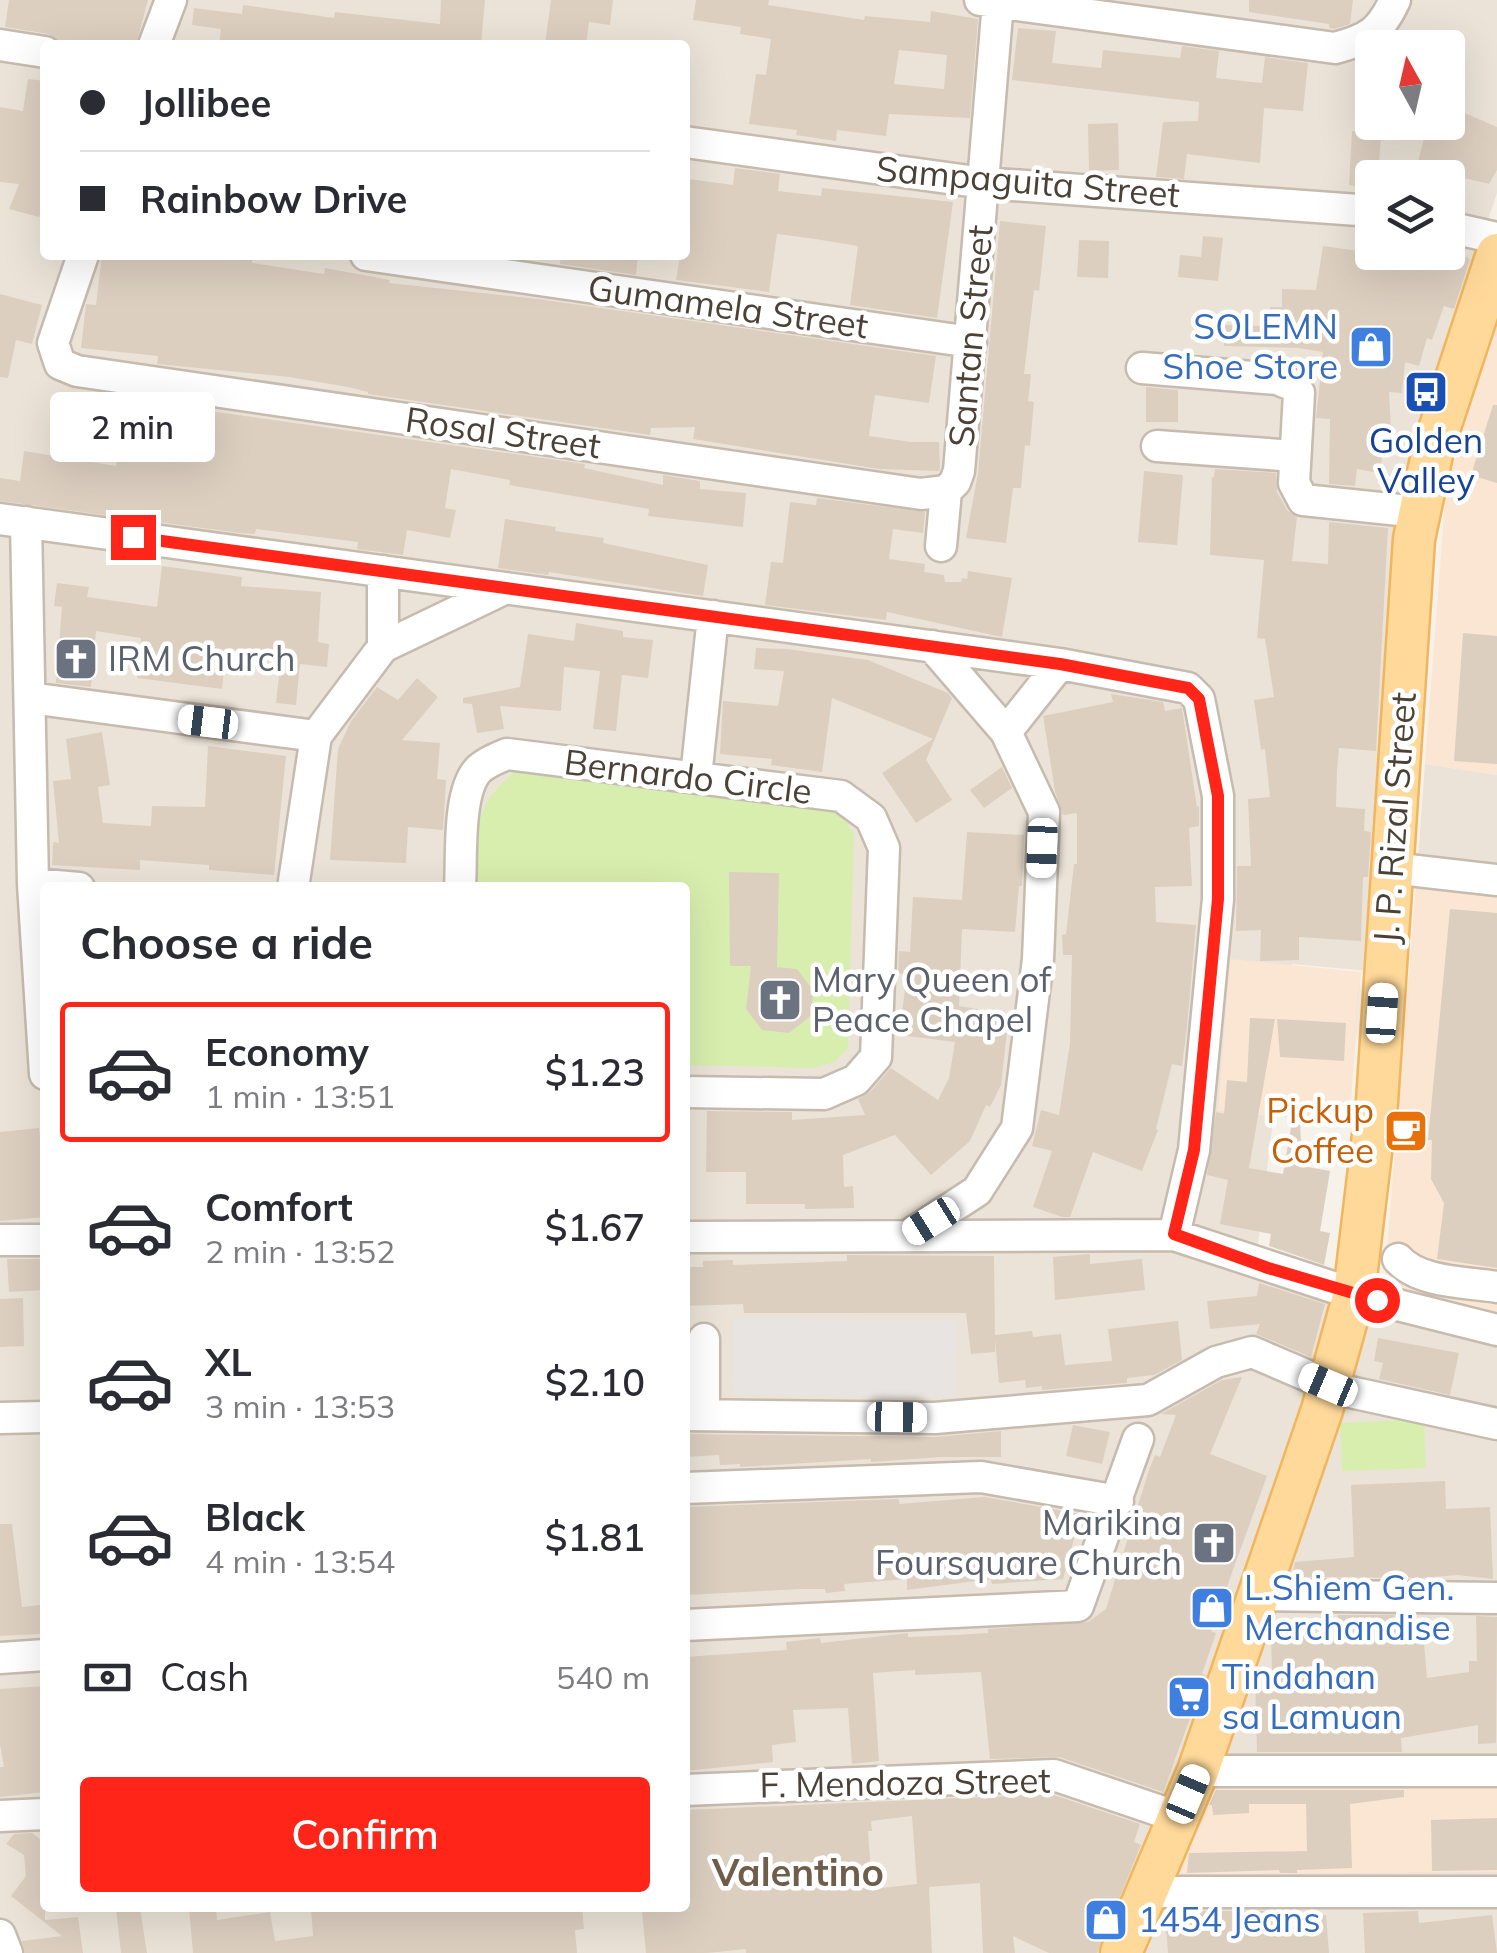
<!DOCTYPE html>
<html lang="en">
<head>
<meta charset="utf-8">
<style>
	:root { --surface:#fff; --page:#f2f2f3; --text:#2b2b33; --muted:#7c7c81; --line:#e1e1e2; --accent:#ff2518 }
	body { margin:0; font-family:Mulish,sans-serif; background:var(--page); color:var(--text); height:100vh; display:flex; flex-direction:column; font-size:38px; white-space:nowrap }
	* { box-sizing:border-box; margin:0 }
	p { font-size:32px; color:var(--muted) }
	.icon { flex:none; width:55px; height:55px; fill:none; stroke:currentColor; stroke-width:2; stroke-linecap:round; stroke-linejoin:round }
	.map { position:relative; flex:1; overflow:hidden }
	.panel { position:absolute; left:40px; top:882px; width:650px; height:1030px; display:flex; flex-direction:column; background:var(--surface); border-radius:10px; box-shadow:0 10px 40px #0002 }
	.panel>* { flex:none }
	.top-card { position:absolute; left:40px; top:40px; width:650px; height:220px; border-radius:10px; box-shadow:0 10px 40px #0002; display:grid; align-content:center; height:220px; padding:0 40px; background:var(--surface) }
	.needle { width:65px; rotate:352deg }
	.controls { position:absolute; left:1355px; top:30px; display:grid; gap:20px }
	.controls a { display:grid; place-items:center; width:110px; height:110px; border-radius:10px; background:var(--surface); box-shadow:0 10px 40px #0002; font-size:50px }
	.end { position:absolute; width:45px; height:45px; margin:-22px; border:12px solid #ff2518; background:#fff; box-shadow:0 0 0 5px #fff }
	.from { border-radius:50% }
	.bubble { position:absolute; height:70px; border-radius:10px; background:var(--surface); box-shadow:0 10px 40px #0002; font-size:32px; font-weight:600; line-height:70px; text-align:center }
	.car { position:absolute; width:30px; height:60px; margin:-30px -15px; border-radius:12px; box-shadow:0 0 8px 2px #0007; background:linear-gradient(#fff 24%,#345 0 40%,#fff 0 76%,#345 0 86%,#fff 0) }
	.top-card b { display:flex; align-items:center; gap:35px; height:95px; font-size:38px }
	.top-card b+b { border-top:2px solid var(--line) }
	.top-card i { width:25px; height:25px; background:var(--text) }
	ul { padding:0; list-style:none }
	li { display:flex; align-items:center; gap:30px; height:140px; margin:0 20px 15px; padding:0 20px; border:5px solid transparent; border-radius:10px }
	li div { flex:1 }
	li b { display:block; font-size:38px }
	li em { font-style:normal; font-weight:600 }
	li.selected { border-color:var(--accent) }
	li>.icon { width:90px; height:90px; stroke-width:1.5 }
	h2 { padding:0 40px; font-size:45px; line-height:120px }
	.pay { display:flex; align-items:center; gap:25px; height:110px; padding:0 40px; font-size:38px }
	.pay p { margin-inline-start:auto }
	.button { display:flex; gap:20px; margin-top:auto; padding:20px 40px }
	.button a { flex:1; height:115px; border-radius:10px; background:var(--accent); color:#fff; font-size:40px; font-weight:600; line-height:115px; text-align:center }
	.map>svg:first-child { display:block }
</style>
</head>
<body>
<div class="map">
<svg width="1497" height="1953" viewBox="0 0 1497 1953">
	<rect width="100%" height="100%" fill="#f6f1e9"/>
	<!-- residential -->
	<path fill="#ebe3d7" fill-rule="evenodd" d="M0 0H1497V193L1480 244 1451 364 1370 971 1292 964 1257 1252 1339 1282 1246 1588 1183 1767 1102 1953H0ZM45 45H685V255H45ZM1372 48H1448V122H1372ZM1372 178H1448V252H1372ZM45 888H685V1908H45Z
		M1425 764 1497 775V895L1416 886Z
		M1384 1287 1497 1318V1953H1132L1274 1564Z"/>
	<!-- commercial -->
	<path fill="#fae6d3" d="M1497 312V775L1425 764 1446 490Z
		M1416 886 1497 895V1318L1384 1287Z
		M1230 959 1361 972 1349 1123 1218 1111Z
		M1497 1777V1872L1178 1874 1213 1780Z"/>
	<!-- green -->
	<path fill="#d8eeae" d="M516 771 830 808 845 819 854 834 848 1048 835 1062 813 1068 685 1065V888H477C479 833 469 807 516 771Z
		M1424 1419 1426 1468 1342 1471 1340 1423Z"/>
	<!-- parking -->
	<path fill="#e7e4e1" d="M734 1318 956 1321 955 1398 733 1394Z"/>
	<!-- building -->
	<path fill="#dccfc0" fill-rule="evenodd" d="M9 0H148L136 45 65 42 62 45 49 34 5 27Z
		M441 0H485L481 45H219L221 29 192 25 194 8 242 14 243 5 334 18 335 12 440 24Z
		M551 0H613L610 25 589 22 586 45H545Z
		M696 0H769L768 5 864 20 865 16 930 22 931 11 978 19 970 118 889 114 886 136 837 130 836 141 796 135 797 130 749 124 756 74 766 75 771 39 740 34 741 27 693 20ZM899 50 947 55 944 89 894 84Z
		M1249 0H1353L1350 24 1334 29 1329 28V24L1249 12Z
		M1018 28 1056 31 1052 63 1101 68 1103 50 1180 58 1182 46 1219 51 1216 78 1262 83 1265 57 1308 63 1303 111 1264 108 1260 163 1187 154 1184 179 1156 177 1163 122 1198 121 1199 102 1012 80Z
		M28 79 45 81V202L39 217 9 209 19 184 0 182V107L23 111Z
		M1448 106 1497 127V170L1489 184 1464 178H1414L1424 138 1433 122H1448Z
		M1118 123 1119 170 1089 171 1088 124Z
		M1352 131 1381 137 1378 178H1372V190L1349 185Z
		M735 168 780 174 778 191 821 196 822 188 953 202 937 318 850 305 858 246 815 239 777 234 769 292 676 280 680 255H685L689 179 733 185Z
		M1000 221 1046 226 1039 291 1034 290 1024 374H1031L1028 401 1034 402 1030 446 1025 445 1021 488H1013L1006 543 966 538 978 473Z
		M1203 236 1223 238 1218 281 1178 277 1180 255 1201 257Z
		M1079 240 1109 241 1108 278 1077 277Z
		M1323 246 1366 252H1455L1470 259 1454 309 1444 306 1432 340 1427 338 1419 366 1405 362 1402 393 1389 392 1391 429H1388L1379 473 1357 469 1355 486 1329 484 1330 419 1316 418 1323 352 1299 348 1224 346V325L1270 326V307H1282V289L1316 290Z
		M102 255H171L216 260V255L252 258V263L324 274 325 268 390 280 389 283 538 299 936 356 929 403 875 395 869 436 911 442H939L940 468 939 471 879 469 693 439 695 427 651 428 650 435 368 394V392L348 387 289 377 157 364 158 356 81 348 86 304 96 305Z
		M561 255H638L636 275 560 264Z
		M0 294 42 305 32 344 16 340 8 378 0 377Z
		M1146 387 1178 390V422H1146Z
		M125 399 585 464 584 468 663 485V475L700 481V489L746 493 743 527 648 516 649 509 509 485 510 480 451 469 445 508 456 510 450 538 407 530 403 555 357 549 358 542 256 529 255 534 240 533 0 501V478L20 481 24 451 116 466Z
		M1493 405H1497V483L1471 475Z
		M1215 469 1276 473 1277 492 1287 510 1297 517 1292 561 1328 564 1329 522 1388 528 1376 751 1339 748 1337 770 1336 807 1365 809 1364 831 1371 832 1368 877H1363L1361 941 1299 937V960L1260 961 1261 930 1236 931 1237 866H1251L1248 799 1270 797 1265 749 1261 750 1254 700 1274 697 1265 639 1257 638 1264 560 1210 555 1212 477H1214Z
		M1144 471 1183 475 1177 545 1138 542Z
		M817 498 925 512 923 533 893 529 889 559 925 564 924 572 944 575 945 582H961L962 578 967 579 968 571 1012 578 1002 637 887 612 886 620 765 605 771 562 783 563 790 502 816 505Z
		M505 519 556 527 555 531 604 538 603 543 708 565 703 596 549 572 548 575 498 568Z
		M162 566 242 577 241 586 321 592 318 642 329 644 327 667 300 664 296 705 276 703 281 658 226 652 222 689 137 678 141 638 96 631 91 687 56 683 62 607 54 606 57 583 89 587 87 597 157 607Z
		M576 623 623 631V637L653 640 648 678 622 675 616 731 593 729 600 671 564 667 561 711 500 706 504 729 477 733 472 704 463 703V698L520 687 528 634 574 641Z
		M1463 633 1497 636V764L1454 761Z
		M756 648 787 649 868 660 948 693 952 698 926 760 952 800 916 823 882 773 933 739 832 698 822 772 771 765 772 759 720 754 723 701 778 706 784 671 754 669Z
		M417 678 438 697 402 740 440 743 437 779 446 780 443 830 408 827 406 863 330 860 338 749 351 721 377 687 398 700Z
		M1111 694 1163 702 1165 711 1182 708 1197 807 1199 806V826L1189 828 1192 886 1155 887 1156 922 1196 925 1187 1027 1182 1066 1172 1064 1156 1129 1158 1130 1142 1171 1093 1152 1070 1217H1062L1033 1207 1052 1151 1032 1146 1041 1110 1059 1115 1070 1043 1072 955H1063L1062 935 1066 934 1074 864H1077V813L1063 815 1055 791 1043 716 1113 702Z
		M102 732 110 785 98 787 103 823 151 826 152 806 205 807 208 746 286 756 274 875 209 870V865L140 860V870L52 865 53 842 59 843 53 781 71 779 66 739Z
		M1002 767 1012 788 984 808 970 790Z
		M967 832 1024 835 1022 886H1019L1015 932 962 929 959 1006 1009 1014 1001 1085 990 1107 986 1105 970 1141 931 1175 895 1135 843 1155 844 1187 853 1186 854 1208 805 1209V1204H746V1172H706L707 1111 792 1112V1120L865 1115 858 1099 870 1092 891 1068 938 1100 949 1078 955 1042 899 1035 907 974H898L899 951 910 952 913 897 962 900Z
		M729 872 779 873 777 967 797 969 813 990 812 1015 789 1033 762 1030 746 1009 751 966H730Z
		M1450 909 1497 913V1268L1437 1259 1444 1203 1431 1179 1432 1140H1428Z
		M1250 1018 1275 1019 1249 1168 1283 1174 1292 1122H1300L1302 1166 1330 1171 1320 1231 1330 1233 1324 1265 1269 1246 1271 1234 1220 1224 1228 1180 1207 1175 1216 1112 1224 1114 1227 1080 1247 1082Z
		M1277 1019 1346 1023 1344 1061 1280 1057Z
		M39 1128 45 1176V1217L0 1221V1132Z
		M1090 1254V1264L1142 1259 1145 1290 1055 1300 1053 1257Z
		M847 1255 994 1256 995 1335 1032 1331 1033 1337 1061 1334 1065 1365 1112 1361 1108 1329 1178 1321 1182 1360 1154 1375 1127 1378V1383L1042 1390V1386L1026 1388 1025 1380 999 1383 995 1340V1352L971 1354 966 1313H744L743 1304 685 1306V1267H703V1261L733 1260V1265L795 1263 847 1261Z
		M7 1259H45V1290L9 1292Z
		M1259 1283 1325 1304 1311 1357 1256 1334 1260 1324 1210 1329 1207 1301 1257 1296Z
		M23 1298 24 1346 0 1347V1299Z
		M1378 1338 1459 1353 1450 1395 1379 1379 1383 1363 1374 1361Z
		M1242 1377 1210 1454 1267 1476 1211 1631 1216 1633 1202 1674 1206 1675 1163 1792 1059 1757 990 1759 981 1672 915 1675V1670L873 1673 879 1761 852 1764 848 1708 793 1710 796 1742 772 1745 773 1762 685 1771V1657L787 1650 786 1642 820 1638 821 1643 908 1633V1637L956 1635 988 1633V1629L1088 1622 1106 1609 1148 1473 1155 1455 1160 1457 1176 1415 1161 1414 1222 1380Z
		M1073 1425 1110 1432 1102 1464 1066 1456Z
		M1001 1431V1457H941L871 1462V1459L740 1467V1464L720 1465 719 1455 687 1457 685 1434 935 1437Z
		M1445 1481 1446 1509 1490 1507 1493 1579 1458 1575 1420 1578 1292 1577 1295 1562 1354 1557 1351 1485Z
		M985 1497 1081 1514 1063 1579 992 1584 991 1579 907 1590V1579L844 1584 845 1591 826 1593 825 1589H801L685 1595V1507L899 1499V1504Z
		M0 1524H12L22 1607 40 1605 41 1634 0 1636Z
		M1338 1615H1395L1396 1623 1422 1621 1427 1678 1469 1672V1661H1477L1476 1616 1497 1617 1496 1743 1478 1744V1725L1401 1738 1402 1752H1257L1255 1678 1257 1673 1272 1672 1271 1636 1338 1634Z
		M45 1686V1792L0 1797V1767H4L0 1745V1689Z
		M1216 1790H1404V1797L1350 1804 1352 1868 1297 1870V1873H1280L1279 1870 1187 1873 1189 1853 1307 1851 1306 1804H1249V1813L1213 1815 1212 1805H1209Z
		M1051 1794 1140 1824 1134 1842 1141 1845 1097 1953H1049L1013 1936 1015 1953H983L980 1883 929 1887 932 1953H746V1949L707 1953H646L642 1911 685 1908V1810ZM912 1816 917 1884 872 1889 868 1831H872L871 1821Z
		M1497 1818V1870L1432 1871 1431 1820Z
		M32 1833 45 1843V1920L78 1917 83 1953H25L22 1941 62 1936 11 1896 26 1876 24 1855 6 1844 14 1834Z
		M116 1908H140L147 1953H121Z
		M189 1908H216L217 1920 270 1912 275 1941 313 1936 311 1909 325 1908H582L584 1929 575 1930 577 1953H193Z
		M1176 1911H1300V1917L1326 1915 1329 1953H1168L1166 1927 1177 1926Z
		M1418 1911 1419 1923 1492 1915 1497 1953H1365L1363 1913Z"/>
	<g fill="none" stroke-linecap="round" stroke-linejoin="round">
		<defs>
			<path id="minor" d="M980 0 1335 48C1369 39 1380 32 1395 0
				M0 45 45 52
				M154 45 171 0
				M685 142 984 183 1372 211
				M1448 227 1497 238
				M83 255 53 343 60 364 77 371 921 494 946 491
				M366 255 971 342
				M1142 368 1277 379 1292 385 1299 393 1294 483 1303 500 1419 512
				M1157 446 1295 456
				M0 519 1060 664 1188 688 1199 699 1218 796V899L1194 1150 1174 1235
				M26 522 33 884 45 1074
				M941 546 946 491 955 482 959 471 998 2
				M383 647V571
				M30 698 316 736
				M1006 732 1060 664
				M696 777 713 616
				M1391 868 1497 880
				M33 884 79 888
				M293 888 316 736 383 647 506 588
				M460 888C462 857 457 791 479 769 487 762 497 758 507 754L841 796 871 818 884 848 876 1057 856 1080 824 1094 685 1092
				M908 1236 977 1191 1017 1128 1038 959 1044 812 1006 732 932 646
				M685 1237 1174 1235 1354 1294 1497 1330
				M0 1240H45
				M1398 1259C1419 1283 1467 1282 1497 1287
				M704 1339V1415
				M685 1415 935 1418 1148 1400 1216 1362 1252 1352 1341 1390 1497 1424
				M0 1418 45 1417
				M685 1488 981 1477 1118 1501
				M1257 1595 1497 1598
				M685 1625 1078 1606 1138 1439
				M0 1658 45 1655
				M1198 1771H1497
				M685 1790 1054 1775 1178 1817
				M0 1816 45 1814
				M1149 1892H1497
				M0 1935 7 1953"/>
			<path id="major" d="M1121 1953 1198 1771 1322 1410 1354 1294 1377 1102 1414 539 1434 445 1497 254"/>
		</defs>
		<!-- minor casing -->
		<use href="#minor" stroke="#c6bbae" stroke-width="35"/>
		<!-- major casing -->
		<use href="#major" stroke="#f1b65d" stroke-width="45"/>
		<!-- minor -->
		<use href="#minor" stroke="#fff" stroke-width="30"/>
		<!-- major -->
		<use href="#major" stroke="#ffd99a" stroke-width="40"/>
	</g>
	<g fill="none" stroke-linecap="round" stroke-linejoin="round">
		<!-- route -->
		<path stroke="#ff2518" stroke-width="12" d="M133 537 1060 664 1188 688 1199 699 1218 796V899L1194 1150 1174 1234 1268 1268 1377 1300"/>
	</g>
	<!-- icons -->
	<defs>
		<symbol id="shop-square" viewBox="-11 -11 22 22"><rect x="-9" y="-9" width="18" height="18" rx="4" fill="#3f7fe0" stroke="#fff"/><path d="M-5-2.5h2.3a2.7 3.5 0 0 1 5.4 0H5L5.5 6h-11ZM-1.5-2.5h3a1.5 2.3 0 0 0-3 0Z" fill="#fff"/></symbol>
		<symbol id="bus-square" viewBox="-11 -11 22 22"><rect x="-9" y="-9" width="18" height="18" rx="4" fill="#1a4fb4" stroke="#fff"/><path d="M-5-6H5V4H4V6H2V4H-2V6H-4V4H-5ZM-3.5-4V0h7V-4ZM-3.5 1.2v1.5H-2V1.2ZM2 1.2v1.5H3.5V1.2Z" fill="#fff"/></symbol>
		<symbol id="church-square" viewBox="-11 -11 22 22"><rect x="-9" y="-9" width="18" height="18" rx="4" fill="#6b7280" stroke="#fff"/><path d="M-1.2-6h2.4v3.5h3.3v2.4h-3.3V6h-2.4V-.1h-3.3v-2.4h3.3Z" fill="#fff"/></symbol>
		<symbol id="cafe-square" viewBox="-11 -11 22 22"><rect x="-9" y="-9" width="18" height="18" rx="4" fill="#e8710a" stroke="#fff"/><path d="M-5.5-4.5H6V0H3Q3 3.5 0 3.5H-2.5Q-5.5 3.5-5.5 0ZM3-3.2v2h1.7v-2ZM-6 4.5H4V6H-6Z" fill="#fff"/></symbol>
		<symbol id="supermarket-square" viewBox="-11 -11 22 22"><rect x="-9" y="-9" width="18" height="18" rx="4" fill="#3f7fe0" stroke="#fff"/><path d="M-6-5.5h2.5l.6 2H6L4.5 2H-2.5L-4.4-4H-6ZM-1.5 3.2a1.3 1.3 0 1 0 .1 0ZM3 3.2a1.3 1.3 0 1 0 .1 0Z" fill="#fff"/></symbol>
	</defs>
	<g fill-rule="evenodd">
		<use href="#shop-square" x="1346" y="322" width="50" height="50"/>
		<use href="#bus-square" x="1401" y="367" width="50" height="50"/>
		<use href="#church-square" x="51" y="634" width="50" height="50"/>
		<use href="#church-square" x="755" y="975" width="50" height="50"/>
		<use href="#cafe-square" x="1381" y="1106" width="50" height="50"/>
		<use href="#church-square" x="1189" y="1518" width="50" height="50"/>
		<use href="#shop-square" x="1187" y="1583" width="50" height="50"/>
		<use href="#supermarket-square" x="1164" y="1672" width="50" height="50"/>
		<use href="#shop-square" x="1081" y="1895" width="50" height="50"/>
	</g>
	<g text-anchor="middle" stroke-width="9" stroke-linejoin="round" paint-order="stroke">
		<!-- street labels -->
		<g font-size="35" fill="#4b4136" stroke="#fff">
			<text transform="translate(1028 182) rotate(5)" y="12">Sampaguita Street</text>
			<text transform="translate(728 307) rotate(8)" y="12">Gumamela Street</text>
			<text transform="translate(971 336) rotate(-85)" y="12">Santan Street</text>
			<text transform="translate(503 433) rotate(8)" y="12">Rosal Street</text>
			<text transform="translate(688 777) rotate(7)" y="12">Bernardo Circle</text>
			<text transform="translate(1395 818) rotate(-86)" y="12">J. P. Rizal Street</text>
			<text transform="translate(905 1783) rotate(-1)" y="12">F. Mendoza Street</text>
		</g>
		<!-- shop labels -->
		<g font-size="35" fill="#366cbe" stroke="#fff" text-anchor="start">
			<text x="1338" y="339" text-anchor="end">SOLEMN<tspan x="1338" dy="40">Shoe Store</tspan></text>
			<text x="1244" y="1600">L.Shiem Gen.<tspan x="1244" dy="40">Merchandise</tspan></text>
			<text x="1222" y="1689">Tindahan<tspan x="1222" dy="40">sa Lamuan</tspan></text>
			<text x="1138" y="1932">1454 Jeans</text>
		</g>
		<!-- transit labels -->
		<g font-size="35" fill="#164399" stroke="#fff">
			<text x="1426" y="453">Golden<tspan x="1426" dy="40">Valley</tspan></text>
		</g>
		<!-- worship labels -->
		<g font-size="35" fill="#5b616d" stroke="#fff" text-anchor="start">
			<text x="108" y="671">IRM Church</text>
			<text x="812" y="992">Mary Queen of<tspan x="812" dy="40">Peace Chapel</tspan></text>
			<text x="1182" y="1535" text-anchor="end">Marikina<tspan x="1182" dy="40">Foursquare Church</tspan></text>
		</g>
		<!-- food labels -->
		<g font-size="35" fill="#c56008" stroke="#fff" text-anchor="end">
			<text x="1374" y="1123">Pickup<tspan x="1374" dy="40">Coffee</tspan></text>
		</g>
		<!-- neighbourhood labels -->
		<g font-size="38" font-weight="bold" fill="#6f5e4c" stroke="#fff">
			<text x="798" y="1886">Valentino</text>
		</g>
	</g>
</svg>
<div class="controls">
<a><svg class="needle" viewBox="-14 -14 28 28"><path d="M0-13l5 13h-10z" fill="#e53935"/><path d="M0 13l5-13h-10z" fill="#7c7c81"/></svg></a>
<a><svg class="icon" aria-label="layers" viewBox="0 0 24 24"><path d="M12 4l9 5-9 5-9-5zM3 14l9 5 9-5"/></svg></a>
</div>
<i class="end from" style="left:1377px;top:1300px"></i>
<i class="end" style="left:133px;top:537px"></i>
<div class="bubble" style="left:50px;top:392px;width:165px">2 min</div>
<i class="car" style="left:208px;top:722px;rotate:277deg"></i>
<i class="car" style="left:1042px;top:848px;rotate:182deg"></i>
<i class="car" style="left:1382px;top:1013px;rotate:4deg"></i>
<i class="car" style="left:931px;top:1221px;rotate:238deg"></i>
<i class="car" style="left:1328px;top:1385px;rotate:293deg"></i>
<i class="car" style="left:897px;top:1417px;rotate:91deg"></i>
<i class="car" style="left:1188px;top:1794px;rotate:23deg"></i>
<div class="top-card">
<b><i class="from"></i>Jollibee</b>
<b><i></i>Rainbow Drive</b>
</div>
<section class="panel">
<h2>Choose a ride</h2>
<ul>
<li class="selected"><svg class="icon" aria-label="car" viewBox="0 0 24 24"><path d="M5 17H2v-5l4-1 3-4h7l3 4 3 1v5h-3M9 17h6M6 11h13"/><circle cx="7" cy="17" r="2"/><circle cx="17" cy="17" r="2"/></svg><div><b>Economy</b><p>1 min · 13:51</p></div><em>$1.23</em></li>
<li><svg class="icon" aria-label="car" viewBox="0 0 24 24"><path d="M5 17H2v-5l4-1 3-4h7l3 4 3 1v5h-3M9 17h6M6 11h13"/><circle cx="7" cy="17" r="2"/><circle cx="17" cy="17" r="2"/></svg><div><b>Comfort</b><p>2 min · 13:52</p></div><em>$1.67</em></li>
<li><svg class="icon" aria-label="car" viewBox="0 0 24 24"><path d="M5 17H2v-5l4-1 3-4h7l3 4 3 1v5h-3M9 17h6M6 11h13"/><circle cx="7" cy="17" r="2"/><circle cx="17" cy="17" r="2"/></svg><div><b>XL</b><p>3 min · 13:53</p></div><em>$2.10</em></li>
<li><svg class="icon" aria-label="car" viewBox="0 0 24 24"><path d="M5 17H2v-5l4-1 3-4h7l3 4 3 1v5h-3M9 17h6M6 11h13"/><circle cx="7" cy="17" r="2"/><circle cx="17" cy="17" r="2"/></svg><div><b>Black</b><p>4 min · 13:54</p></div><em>$1.81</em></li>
</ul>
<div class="pay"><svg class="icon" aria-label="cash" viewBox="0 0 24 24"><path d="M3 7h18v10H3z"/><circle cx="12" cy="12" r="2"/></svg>Cash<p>540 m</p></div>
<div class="button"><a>Confirm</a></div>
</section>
</div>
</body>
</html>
